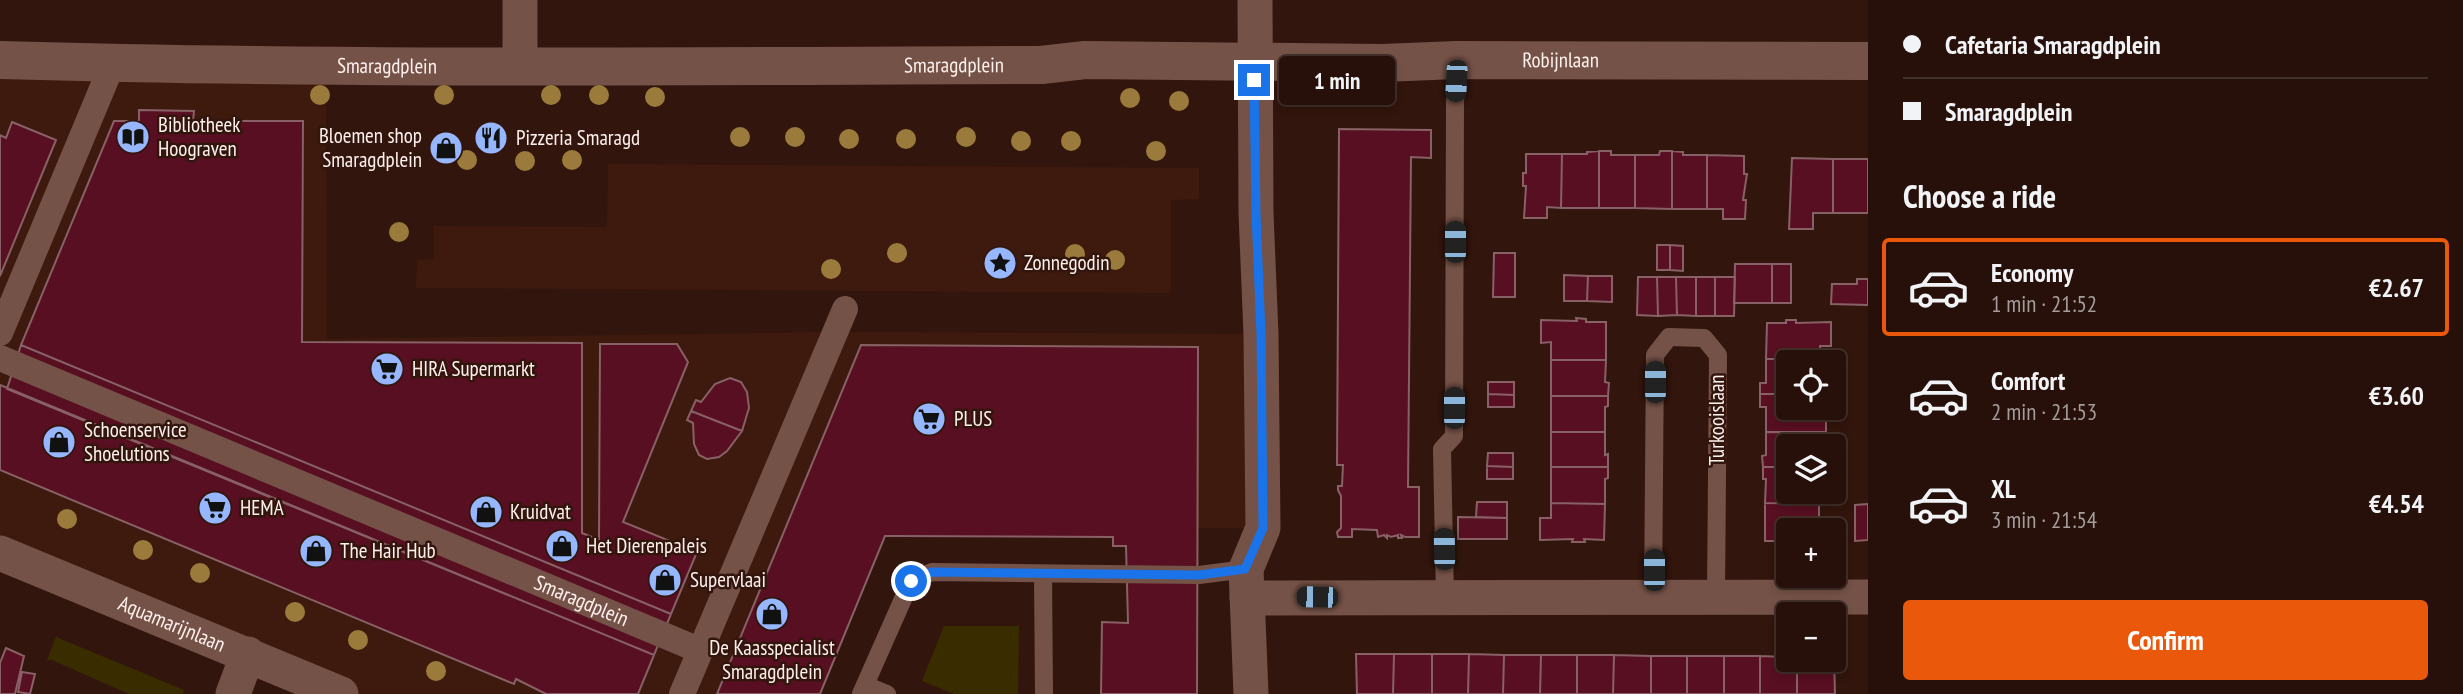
<!DOCTYPE html>
<html lang="en">
<head>
<meta charset="utf-8">
<style>
	:root { --surface:#261009; --page:#321e17; --text:#f1f3f6; --muted:#a49d9c; --line:#42302a; --accent:#ea580c }
	body { margin:0; font-family:"PT Sans Narrow",sans-serif; background:var(--page); color:var(--text); height:100vh; display:flex; flex-direction:column; font-size:26px; white-space:nowrap }
	* { box-sizing:border-box; margin:0 }
	p { font-size:23px; color:var(--muted) }
	.icon { flex:none; width:38px; height:38px; fill:none; stroke:currentColor; stroke-width:2; stroke-linecap:round; stroke-linejoin:round }
	.map { position:relative; flex:1; overflow:hidden }
	.details { display:flex; flex-direction:column; background:var(--surface); width:595px }
	.details>* { flex:none }
	.hud { display:grid; align-content:center; height:154px; padding:0 35px; background:var(--surface) }
	.tools { position:absolute; left:1776px; top:350px; display:grid; gap:14px }
	.tools a { display:grid; place-items:center; width:70px; height:70px; border-radius:7px; background:var(--surface); box-shadow:0 4px 10px #0003,0 0 0 2px var(--line); font-size:35px }
	.end { position:absolute; width:32px; height:32px; margin:-16px; border:9px solid #1a73e8; background:#fff; box-shadow:0 0 0 4px #fff }
	.from { border-radius:50% }
	.bubble { position:absolute; height:49px; border-radius:7px; background:var(--surface); box-shadow:0 4px 10px #0003,0 0 0 2px var(--line); font-size:23px; font-weight:800; line-height:49px; text-align:center }
	.car { position:absolute; width:21px; height:42px; margin:-21px -10px; border-radius:9px; box-shadow:0 0 5px 2px #0007; background:linear-gradient(#222 24%,#8ab4d8 0 40%,#222 0 76%,#8ab4d8 0 86%,#222 0) }
	.hud b { display:flex; align-items:center; gap:24px; height:66px; font-size:26px }
	.hud b+b { border-top:2px solid var(--line) }
	.hud i { width:18px; height:18px; background:var(--text) }
	ul { padding:0; list-style:none }
	li { display:flex; align-items:center; gap:21px; height:98px; margin:0 14px 10px; padding:0 21px; border:4px solid transparent; border-radius:7px }
	li div { flex:1 }
	li b { display:block; font-size:26px }
	li em { font-style:normal; font-weight:800 }
	li.active { border-color:var(--accent) }
	li>.icon { width:63px; height:63px; stroke-width:1.5 }
	h2 { padding:0 35px; font-size:32px; line-height:84px }
	.action { display:flex; gap:14px; margin-top:auto; padding:14px 35px }
	.action a { flex:1; height:80px; border-radius:7px; background:var(--accent); color:#fff; font-size:28px; font-weight:800; line-height:80px; text-align:center }
	main { display:flex; flex:1; min-height:0 }
	.map>svg:first-child { display:block }
</style>
</head>
<body>
<main>
<div class="map">
<svg width="1868" height="694" viewBox="0 0 1868 694">
	<rect width="100%" height="100%" fill="#32150c"/>
	<!-- built -->
	<path fill="#3e1a0e" d="M0 60 326 66 327 339 835 332 1261 334 1263 528 887 527 815 694H341L0 553Z
		M608 164 1199 168V199L1171 200V293L416 288 417 260 434 259V226L607 227Z"/>
	<!-- green -->
	<path fill="#392d00" d="M944 626H1019L1018 694H954L922 681Z
		M56 637 184 690 183 694H129L52 660H47Z"/>
	<!-- building -->
	<path fill="#580f21" stroke="#876165" stroke-width="2" d="M139 110 194 111 193 121H303L302 342 582 343V533L599 540 600 344H677L688 362 623 522 697 552 671 614 21 345 114 121H139Z
		M12 122 56 140 0 276V135L6 138Z
		M1339 129 1431 130V158L1411 157 1408 487H1419V537H1405L1401 535 1402 538H1398V535L1391 537 1387 535V538L1384 535 1378 537 1377 530 1352 529V537H1338L1337 532 1341 528V496L1338 490V486H1342L1343 465H1337Z
		M1599 151V208H1561L1562 154H1587V152Z
		M1599 151H1611V155H1635V208H1599Z
		M1660 151H1672V209L1635 208V155H1659Z
		M1672 151 1683 152V155H1707V209H1672Z
		M1526 154H1562L1561 208 1547 207V218H1524L1526 186H1523V173H1526Z
		M1707 155 1744 156V174H1747L1743 200H1746L1745 219H1723V209H1707Z
		M1792 158 1833 159V213H1813V229H1789Z
		M1833 159H1868V213H1833Z
		M1657 245H1670V270H1657Z
		M1670 245 1683 246V271L1670 270Z
		M1494 253H1515V297H1493Z
		M1735 264H1772V303H1734Z
		M1772 264H1791V303H1772Z
		M1564 275 1588 276 1587 301H1564Z
		M1588 276H1612V302L1587 301Z
		M1638 277H1657L1658 316 1637 315Z
		M1657 277H1676L1677 315 1658 316Z
		M1676 277H1696V316L1677 315Z
		M1696 277H1715V316H1696Z
		M1715 277H1735L1734 316H1715Z
		M1857 279H1868V305L1831 304 1832 284H1857Z
		M1576 318 1586 319V322H1606V360H1551V342L1541 343V320L1577 321Z
		M1786 320H1796V323L1831 322V346H1820V359H1766L1767 323H1786Z
		M21 345 671 614 654 655 7 389Z
		M861 345 1198 347 1197 694H1101L1102 622 1128 623 1126 546H1113V537L892 536H885L820 694H717Z
		M1766 359H1837L1845 370V386L1834 395V362H1788V394H1760V383H1766Z
		M1551 360H1606L1605 382 1609 383 1608 396H1551Z
		M730 378 741 382 747 392 749 408 742 431 691 411 696 400 701 402 715 384Z
		M1488 382H1514V395L1488 394Z
		M0 385 654 655 638 694H546L516 679 514 684 0 470Z
		M1488 394 1514 395V407H1488Z
		M1760 394H1788V408H1826V432H1766V407H1760Z
		M1551 396H1608V406L1605 407V432H1551Z
		M691 411 742 431 727 451 719 457 707 459 699 455 694 444 693 423 687 420Z
		M1551 432H1605V455L1608 454V467H1551Z
		M1766 432 1820 433V446H1788V467H1763L1762 456 1766 455Z
		M1488 453H1513V467L1487 466Z
		M1487 466 1513 467V479H1487Z
		M1551 467H1608V478L1605 479V504L1551 503Z
		M1763 467H1788V492H1819V504L1765 503 1766 479H1763Z
		M1477 502H1507V518L1476 517Z
		M1551 503 1605 504 1604 540 1584 539 1585 542H1572L1573 539 1540 540V518H1551Z
		M1765 503 1819 504V520L1829 519 1830 530H1788V546H1784V541H1765Z
		M1868 504V540L1855 541V505Z
		M1458 517 1507 518V539H1458Z
		M6 648 24 656 15 694H0V663Z
		M1356 654H1394L1393 694H1357Z
		M1394 654H1432V694H1393Z
		M1432 654H1469L1468 694H1432Z
		M1469 654 1504 655 1503 694H1468Z
		M1504 655H1541L1540 694H1503Z
		M1541 655H1577V694H1540Z
		M1577 655H1614L1613 694H1577Z
		M1614 655 1651 656V694H1613Z
		M1651 656H1687V694H1651Z
		M1687 656H1724V694H1687Z
		M1724 656H1760V694H1724Z
		M1760 656 1788 657V660H1797V694H1760Z
		M1834 657 1835 694H1797V660H1834Z
		M22 672 35 674 30 694 18 692Z"/>
	<g fill="none" stroke-linecap="round" stroke-linejoin="round">
		<!-- service -->
		<path stroke="#755247" stroke-width="18" d="M1043 574 1044 694
			M1653 597 1655 355 1669 337 1704 338 1718 355 1716 598
			M1445 598 1442 449 1454 436 1455 103 1457 60
			M865 685 887 694
			M861 694 911 581 932 572 1199 575 1246 569"/>
		<!-- pedestrian -->
		<g stroke="#755247" stroke-width="26">
			<path d="M0 333 112 65"/>
			<path id="s1" d="M0 358 699 650"/>
			<path d="M682 694 845 309"/>
		</g>
		<!-- minor -->
		<g stroke="#755247" stroke-width="35">
			<path d="M520 66V0"/>
			<path id="s2" d="M0 553 341 694"/>
			<path d="M1247 598 1868 597"/>
			<path d="M233 694 248 654"/>
			<path d="M1251 694 1246 569 1263 528 1261 334 1256 213 1255 0"/>
		</g>
		<!-- tertiary -->
		<path stroke="#755247" stroke-width="38" id="s3" d="M0 60C347 70 694 66 1041 65L1085 60 1382 63 1457 60 1868 61"/>
	</g>
	<!-- trees -->
	<g fill="#9b7b3b">
		<circle cx="320" cy="95" r="10"/>
		<circle cx="444" cy="95" r="10"/>
		<circle cx="551" cy="95" r="10"/>
		<circle cx="599" cy="95" r="10"/>
		<circle cx="655" cy="97" r="10"/>
		<circle cx="1130" cy="98" r="10"/>
		<circle cx="1179" cy="101" r="10"/>
		<circle cx="740" cy="137" r="10"/>
		<circle cx="795" cy="137" r="10"/>
		<circle cx="966" cy="137" r="10"/>
		<circle cx="849" cy="139" r="10"/>
		<circle cx="906" cy="139" r="10"/>
		<circle cx="1021" cy="141" r="10"/>
		<circle cx="1071" cy="141" r="10"/>
		<circle cx="1156" cy="151" r="10"/>
		<circle cx="467" cy="160" r="10"/>
		<circle cx="572" cy="160" r="10"/>
		<circle cx="525" cy="161" r="10"/>
		<circle cx="399" cy="232" r="10"/>
		<circle cx="897" cy="253" r="10"/>
		<circle cx="1075" cy="254" r="10"/>
		<circle cx="1115" cy="260" r="10"/>
		<circle cx="831" cy="269" r="10"/>
		<circle cx="67" cy="519" r="10"/>
		<circle cx="143" cy="550" r="10"/>
		<circle cx="200" cy="573" r="10"/>
		<circle cx="295" cy="612" r="10"/>
		<circle cx="358" cy="640" r="10"/>
		<circle cx="436" cy="671" r="10"/>
	</g>
	<g fill="none" stroke-linecap="round" stroke-linejoin="round">
		<!-- route -->
		<path stroke="#1a73e8" stroke-width="9" d="M911 581 932 572 1199 575 1245 569 1263 528 1261 334 1256 214 1254 80"/>
	</g>
	<!-- icons -->
	<defs>
		<symbol id="library-disc" viewBox="-11 -11 22 22"><circle r="9.5" fill="#96b6fd" stroke="#32150c"/><path d="M-6-4Q-3-5.5-.7-3.5V5Q-3 3-6 4ZM6-4Q3-5.5 .7-3.5V5Q3 3 6 4Z" fill="#111"/></symbol>
		<symbol id="restaurant-disc" viewBox="-11 -11 22 22"><circle r="9.5" fill="#96b6fd" stroke="#32150c"/><path d="M-5-6h1v4h1v-4h1v4h1v-4h1v5L-1.5 .5V6h-2V.5L-5-1ZM5-6V6H3V1.5H1.5Q1.5-4 5-6Z" fill="#111"/></symbol>
		<symbol id="shop-disc" viewBox="-11 -11 22 22"><circle r="9.5" fill="#96b6fd" stroke="#32150c"/><path d="M-5-2.5h2.3a2.7 3.5 0 0 1 5.4 0H5L5.5 6h-11ZM-1.5-2.5h3a1.5 2.3 0 0 0-3 0Z" fill="#111"/></symbol>
		<symbol id="sight-disc" viewBox="-11 -11 22 22"><circle r="9.5" fill="#96b6fd" stroke="#32150c"/><path d="M0-6L1.8-2.2L6-1.7L2.9 1.2L3.7 5.4L0 3.3L-3.7 5.4L-2.9 1.2L-6-1.7L-1.8-2.2Z" fill="#111"/></symbol>
		<symbol id="supermarket-disc" viewBox="-11 -11 22 22"><circle r="9.5" fill="#96b6fd" stroke="#32150c"/><path d="M-6-5.5h2.5l.6 2H6L4.5 2H-2.5L-4.4-4H-6ZM-1.5 3.2a1.3 1.3 0 1 0 .1 0ZM3 3.2a1.3 1.3 0 1 0 .1 0Z" fill="#111"/></symbol>
	</defs>
	<g fill-rule="evenodd">
		<use href="#library-disc" x="114" y="118" width="38" height="38"/>
		<use href="#restaurant-disc" x="472" y="119" width="38" height="38"/>
		<use href="#shop-disc" x="427" y="129" width="38" height="38"/>
		<use href="#sight-disc" x="981" y="244" width="38" height="38"/>
		<use href="#supermarket-disc" x="368" y="350" width="38" height="38"/>
		<use href="#supermarket-disc" x="910" y="400" width="38" height="38"/>
		<use href="#shop-disc" x="40" y="423" width="38" height="38"/>
		<use href="#supermarket-disc" x="196" y="489" width="38" height="38"/>
		<use href="#shop-disc" x="467" y="493" width="38" height="38"/>
		<use href="#shop-disc" x="543" y="527" width="38" height="38"/>
		<use href="#shop-disc" x="297" y="532" width="38" height="38"/>
		<use href="#shop-disc" x="646" y="561" width="38" height="38"/>
		<use href="#shop-disc" x="753" y="595" width="38" height="38"/>
	</g>
	<g text-anchor="middle" stroke-width="5" stroke-linejoin="round" paint-order="stroke">
		<!-- street labels -->
		<g font-size="21" fill="#fdf0ec" stroke="#32150c">
			<text dy="7" stroke="none"><textPath href="#s3" startOffset="1561">Robijnlaan</textPath></text>
			<text dy="7" stroke="none"><textPath href="#s3" startOffset="954">Smaragdplein</textPath></text>
			<text dy="7" stroke="none"><textPath href="#s3" startOffset="387">Smaragdplein</textPath></text>
			<text transform="translate(1717 420) rotate(-90)" y="7">Turkooislaan</text>
			<text dy="7" stroke="none"><textPath href="#s1" startOffset="630">Smaragdplein</textPath></text>
			<text dy="7" stroke="none"><textPath href="#s2" startOffset="186">Aquamarijnlaan</textPath></text>
		</g>
		<!-- poi labels -->
		<g font-size="21" fill="#fdf0ec" stroke="#32150c" text-anchor="start">
			<text x="158" y="132">Bibliotheek<tspan x="158" dy="24">Hoograven</tspan></text>
			<text x="422" y="143" text-anchor="end">Bloemen shop<tspan x="422" dy="24">Smaragdplein</tspan></text>
			<text x="516" y="145">Pizzeria Smaragd</text>
			<text x="1024" y="270">Zonnegodin</text>
			<text x="412" y="376">HIRA Supermarkt</text>
			<text x="954" y="426">PLUS</text>
			<text x="84" y="437">Schoenservice<tspan x="84" dy="24">Shoelutions</tspan></text>
			<text x="240" y="515">HEMA</text>
			<text x="510" y="519">Kruidvat</text>
			<text x="586" y="553">Het Dierenpaleis</text>
			<text x="340" y="558">The Hair Hub</text>
			<text x="690" y="587">Supervlaai</text>
			<text x="772" y="655" text-anchor="middle">De Kaasspecialist<tspan x="772" dy="24">Smaragdplein</tspan></text>
		</g>
	</g>
</svg>
<div class="tools">
<a><svg class="icon" aria-label="locate" viewBox="0 0 24 24"><circle cx="12" cy="12" r="6"/><path d="M12 2v4M12 18v4M2 12h4M18 12h4"/></svg></a>
<a><svg class="icon" aria-label="layers" viewBox="0 0 24 24"><path d="M12 4l9 5-9 5-9-5zM3 14l9 5 9-5"/></svg></a>
<a>+</a>
<a>−</a>
</div>
<i class="end from" style="left:911px;top:581px"></i>
<i class="end" style="left:1254px;top:80px"></i>
<div class="bubble" style="left:1279px;top:56px;width:116px">1 min</div>
<i class="car" style="left:1456px;top:81px;rotate:183deg"></i>
<i class="car" style="left:1455px;top:242px;rotate:0deg"></i>
<i class="car" style="left:1655px;top:382px;rotate:0deg"></i>
<i class="car" style="left:1454px;top:408px;rotate:0deg"></i>
<i class="car" style="left:1444px;top:549px;rotate:359deg"></i>
<i class="car" style="left:1654px;top:570px;rotate:0deg"></i>
<i class="car" style="left:1317px;top:597px;rotate:271deg"></i>
</div>
<section class="details">
<div class="hud">
<b><i class="from"></i>Cafetaria Smaragdplein</b>
<b><i></i>Smaragdplein</b>
</div>
<h2>Choose a ride</h2>
<ul>
<li class="active"><svg class="icon" aria-label="car" viewBox="0 0 24 24"><path d="M5 17H2v-5l4-1 3-4h7l3 4 3 1v5h-3M9 17h6M6 11h13"/><circle cx="7" cy="17" r="2"/><circle cx="17" cy="17" r="2"/></svg><div><b>Economy</b><p>1 min · 21:52</p></div><em>€2.67</em></li>
<li><svg class="icon" aria-label="car" viewBox="0 0 24 24"><path d="M5 17H2v-5l4-1 3-4h7l3 4 3 1v5h-3M9 17h6M6 11h13"/><circle cx="7" cy="17" r="2"/><circle cx="17" cy="17" r="2"/></svg><div><b>Comfort</b><p>2 min · 21:53</p></div><em>€3.60</em></li>
<li><svg class="icon" aria-label="car" viewBox="0 0 24 24"><path d="M5 17H2v-5l4-1 3-4h7l3 4 3 1v5h-3M9 17h6M6 11h13"/><circle cx="7" cy="17" r="2"/><circle cx="17" cy="17" r="2"/></svg><div><b>XL</b><p>3 min · 21:54</p></div><em>€4.54</em></li>
</ul>
<div class="action"><a>Confirm</a></div>
</section>
</main>
</body>
</html>
